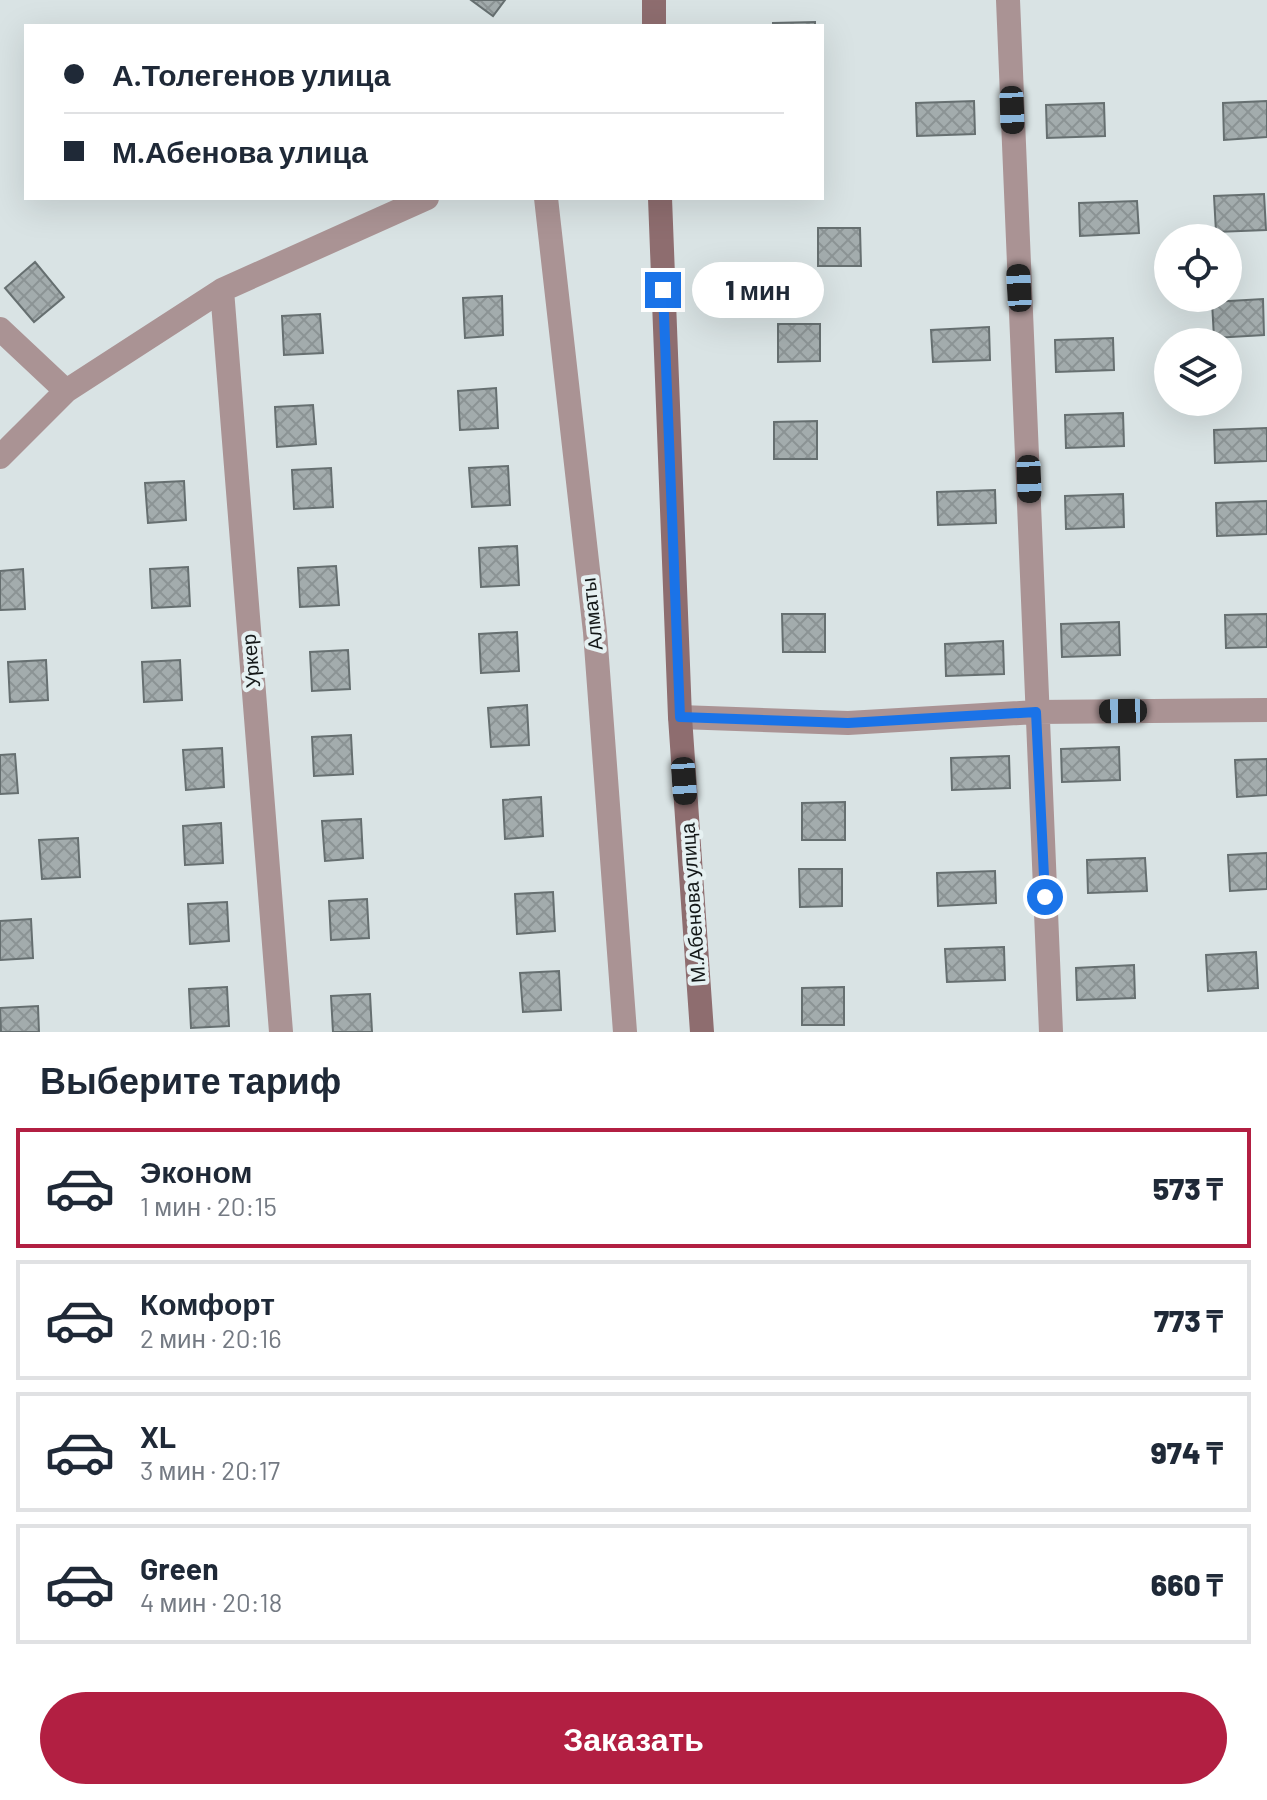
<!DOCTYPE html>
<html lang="ru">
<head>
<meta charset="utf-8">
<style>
	:root { --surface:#fff; --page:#f6f6f7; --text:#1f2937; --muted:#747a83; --line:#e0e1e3; --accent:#b21f42 }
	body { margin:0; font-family:Barlow,sans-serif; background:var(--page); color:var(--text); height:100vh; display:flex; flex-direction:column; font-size:30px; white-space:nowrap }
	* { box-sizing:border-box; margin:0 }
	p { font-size:26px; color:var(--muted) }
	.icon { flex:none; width:44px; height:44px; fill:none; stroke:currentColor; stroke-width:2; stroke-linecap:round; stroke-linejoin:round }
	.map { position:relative; height:1032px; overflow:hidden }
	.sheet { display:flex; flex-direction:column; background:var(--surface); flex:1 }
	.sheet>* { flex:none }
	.top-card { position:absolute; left:24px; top:24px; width:800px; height:176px; border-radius:0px; box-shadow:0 8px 32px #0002; display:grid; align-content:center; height:176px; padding:0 40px; background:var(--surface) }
	.fabs { position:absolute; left:1154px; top:224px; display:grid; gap:16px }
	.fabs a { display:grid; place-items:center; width:88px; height:88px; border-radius:50%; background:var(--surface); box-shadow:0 8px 32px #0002; font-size:40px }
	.end { position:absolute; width:36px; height:36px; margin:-18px; border:10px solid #1a73e8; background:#fff; box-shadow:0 0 0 4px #fff }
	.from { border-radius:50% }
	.bubble { position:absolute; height:56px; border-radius:28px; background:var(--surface); box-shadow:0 8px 32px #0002; font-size:26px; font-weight:800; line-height:56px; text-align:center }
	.car { position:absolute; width:24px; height:48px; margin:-24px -12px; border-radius:10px; box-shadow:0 0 6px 2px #0007; background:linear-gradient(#222 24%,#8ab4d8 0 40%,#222 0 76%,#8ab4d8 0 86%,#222 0) }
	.top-card b { display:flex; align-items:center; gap:28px; height:76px; font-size:30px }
	.top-card b+b { border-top:2px solid var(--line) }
	.top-card i { width:20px; height:20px; background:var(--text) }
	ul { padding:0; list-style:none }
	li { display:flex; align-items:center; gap:24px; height:120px; margin:0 16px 12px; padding:0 24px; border:4px solid var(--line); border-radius:0px }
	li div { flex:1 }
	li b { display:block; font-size:30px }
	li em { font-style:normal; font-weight:800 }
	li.on { border-color:var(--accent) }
	li>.icon { width:72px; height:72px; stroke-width:1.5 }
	h2 { padding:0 40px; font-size:36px; line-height:96px }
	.button { display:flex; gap:16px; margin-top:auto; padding:16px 40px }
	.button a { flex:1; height:92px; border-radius:48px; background:var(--accent); color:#fff; font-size:32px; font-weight:800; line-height:92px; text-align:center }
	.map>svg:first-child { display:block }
</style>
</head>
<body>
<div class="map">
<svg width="1267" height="1032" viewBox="0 0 1267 1032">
	<defs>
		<pattern id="building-cross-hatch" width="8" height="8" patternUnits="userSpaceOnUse" patternTransform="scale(2)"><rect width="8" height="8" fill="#a3acad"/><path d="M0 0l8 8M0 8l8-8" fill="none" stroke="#8b9394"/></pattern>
	</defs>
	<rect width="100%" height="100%" fill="#d9e3e4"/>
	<!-- building -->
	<path fill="url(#building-cross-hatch)" stroke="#666f70" stroke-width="2" d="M471 0H505L493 16Z
		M815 22V26H773V23Z
		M974 101 975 134 917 136 916 103Z
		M1267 101V137L1224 140 1223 103Z
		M1104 103 1105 136 1047 138 1046 105Z
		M1264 194 1266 230 1216 232 1214 196Z
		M1137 201 1139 233 1080 236 1079 203Z
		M818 228H860L861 266H818Z
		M35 262 64 297 34 322 5 288Z
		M502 296 503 335 465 338 463 298Z
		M1263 299 1264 335 1214 338 1212 302Z
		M320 314 323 353 284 355 282 316Z
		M778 324H820V361L778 362Z
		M989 327 990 360 933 362 931 330Z
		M1113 338 1114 370 1056 372 1055 340Z
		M496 388 498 428 460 430 458 391Z
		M313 405 316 444 277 447 275 407Z
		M1123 413 1124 446 1066 448 1065 415Z
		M817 421V459H774V422Z
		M1267 428V461L1215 463 1214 430Z
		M508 466 510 505 472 507 469 468Z
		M331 468 333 507 294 509 292 470Z
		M184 481 186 520 148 523 145 483Z
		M995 490 996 523 938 525 937 492Z
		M1123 494 1124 527 1066 529 1065 496Z
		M1267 501V534L1217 536 1216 503Z
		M517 546 519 585 481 587 479 548Z
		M336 566 339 605 300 607 298 568Z
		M188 567 190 606 152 608 150 569Z
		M23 569 25 609 0 610V571Z
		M782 614H825V652H783Z
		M1267 614V647L1226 648 1225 615Z
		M1119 622 1120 655 1062 657 1061 624Z
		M517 632 519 671 481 673 479 634Z
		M1003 641 1004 674 946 676 945 644Z
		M348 650 350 689 312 691 310 652Z
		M46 660 48 700 10 702 8 662Z
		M180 660 182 700 144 702 142 662Z
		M527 705 529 745 491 747 488 708Z
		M351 735 353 774 314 776 312 737Z
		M1119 747 1120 780 1062 782 1061 749Z
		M222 748 224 787 186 790 183 750Z
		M15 754 18 793 0 794V755Z
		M1009 756 1010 788 952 790 951 758Z
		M1267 759V795L1237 797 1235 760Z
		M541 797 543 836 505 839 503 800Z
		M845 802V840H802V803Z
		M361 819 363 858 325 861 322 821Z
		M221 823 223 863 185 865 183 826Z
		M78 838 80 877 42 879 39 840Z
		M1267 853V889L1230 891 1228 855Z
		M1145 858 1147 891 1088 893 1087 860Z
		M799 869H842V906L800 907Z
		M995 871 996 903 938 906 937 873Z
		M553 892 555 931 517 934 515 894Z
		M367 899 369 938 331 940 329 901Z
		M227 902 229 941 190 944 188 904Z
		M31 919 33 958 0 960V921Z
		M1004 947 1005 980 947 982 945 949Z
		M1256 952 1258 988 1208 991 1206 955Z
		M1134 965 1135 998 1077 1000 1076 968Z
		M559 971 561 1010 523 1012 520 973Z
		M227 987 229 1026 191 1028 189 989Z
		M844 987V1025H802V988Z
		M370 994 372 1032H333L331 996Z
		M38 1006 39 1032H1L0 1008Z"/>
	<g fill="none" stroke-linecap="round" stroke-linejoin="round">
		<!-- street -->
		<path stroke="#aa9394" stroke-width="24" d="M1008 0 1051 1032
			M546 198 595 632 625 1032
			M222 290 281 1032
			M0 329 66 391
			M0 457 66 391 222 290 427 198
			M680 717 848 723 1036 712 1267 710"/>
		<!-- secondary -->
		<path stroke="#8e6d6f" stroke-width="24" d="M654 0V26
			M660 198 680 717 702 1032"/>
	</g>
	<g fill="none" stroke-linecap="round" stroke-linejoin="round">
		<!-- route -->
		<path stroke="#1a73e8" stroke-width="10" d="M663 290 680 717 848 723 1036 712 1045 897"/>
	</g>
	<g text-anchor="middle" stroke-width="8" stroke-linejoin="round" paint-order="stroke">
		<!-- street labels -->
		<g font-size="20" fill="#131717" stroke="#e6f1f2">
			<text transform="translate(592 614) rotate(-96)" y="7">Алматы</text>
			<text transform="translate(251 661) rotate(-95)" y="7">Уркер</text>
			<text transform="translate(693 903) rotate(-94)" y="7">М.Абенова улица</text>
		</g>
	</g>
</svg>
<div class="fabs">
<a><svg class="icon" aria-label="locate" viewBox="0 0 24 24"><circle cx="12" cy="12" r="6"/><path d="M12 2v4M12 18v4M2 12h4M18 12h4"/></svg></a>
<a><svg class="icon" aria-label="layers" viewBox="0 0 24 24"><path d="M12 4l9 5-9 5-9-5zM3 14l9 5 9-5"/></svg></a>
</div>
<i class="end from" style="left:1045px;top:897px"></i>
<i class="end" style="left:663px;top:290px"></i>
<div class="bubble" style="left:692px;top:262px;width:132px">1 мин</div>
<i class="car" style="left:1012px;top:110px;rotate:178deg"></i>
<i class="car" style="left:1019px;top:288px;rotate:357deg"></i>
<i class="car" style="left:1029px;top:479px;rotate:178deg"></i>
<i class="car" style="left:1123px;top:711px;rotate:269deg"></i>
<i class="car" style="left:684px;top:781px;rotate:176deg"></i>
<div class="top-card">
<b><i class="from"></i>А.Толегенов улица</b>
<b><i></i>М.Абенова улица</b>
</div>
</div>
<section class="sheet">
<h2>Выберите тариф</h2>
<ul>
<li class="on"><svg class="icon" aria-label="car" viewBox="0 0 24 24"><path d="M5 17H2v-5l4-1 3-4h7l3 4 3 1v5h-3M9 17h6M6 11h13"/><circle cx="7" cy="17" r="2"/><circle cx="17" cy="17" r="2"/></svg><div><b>Эконом</b><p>1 мин · 20:15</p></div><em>573 ₸</em></li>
<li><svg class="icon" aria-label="car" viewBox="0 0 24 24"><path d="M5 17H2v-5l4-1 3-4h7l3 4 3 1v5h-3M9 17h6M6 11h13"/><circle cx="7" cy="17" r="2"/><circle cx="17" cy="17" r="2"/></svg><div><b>Комфорт</b><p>2 мин · 20:16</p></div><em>773 ₸</em></li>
<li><svg class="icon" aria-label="car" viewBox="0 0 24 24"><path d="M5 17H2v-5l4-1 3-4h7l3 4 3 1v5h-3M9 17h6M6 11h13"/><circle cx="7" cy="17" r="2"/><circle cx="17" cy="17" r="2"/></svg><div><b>XL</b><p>3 мин · 20:17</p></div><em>974 ₸</em></li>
<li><svg class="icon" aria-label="car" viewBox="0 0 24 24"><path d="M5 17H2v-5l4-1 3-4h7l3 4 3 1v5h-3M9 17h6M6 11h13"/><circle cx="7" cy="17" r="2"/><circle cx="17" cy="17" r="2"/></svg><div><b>Green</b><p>4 мин · 20:18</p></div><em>660 ₸</em></li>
</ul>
<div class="button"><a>Заказать</a></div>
</section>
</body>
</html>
